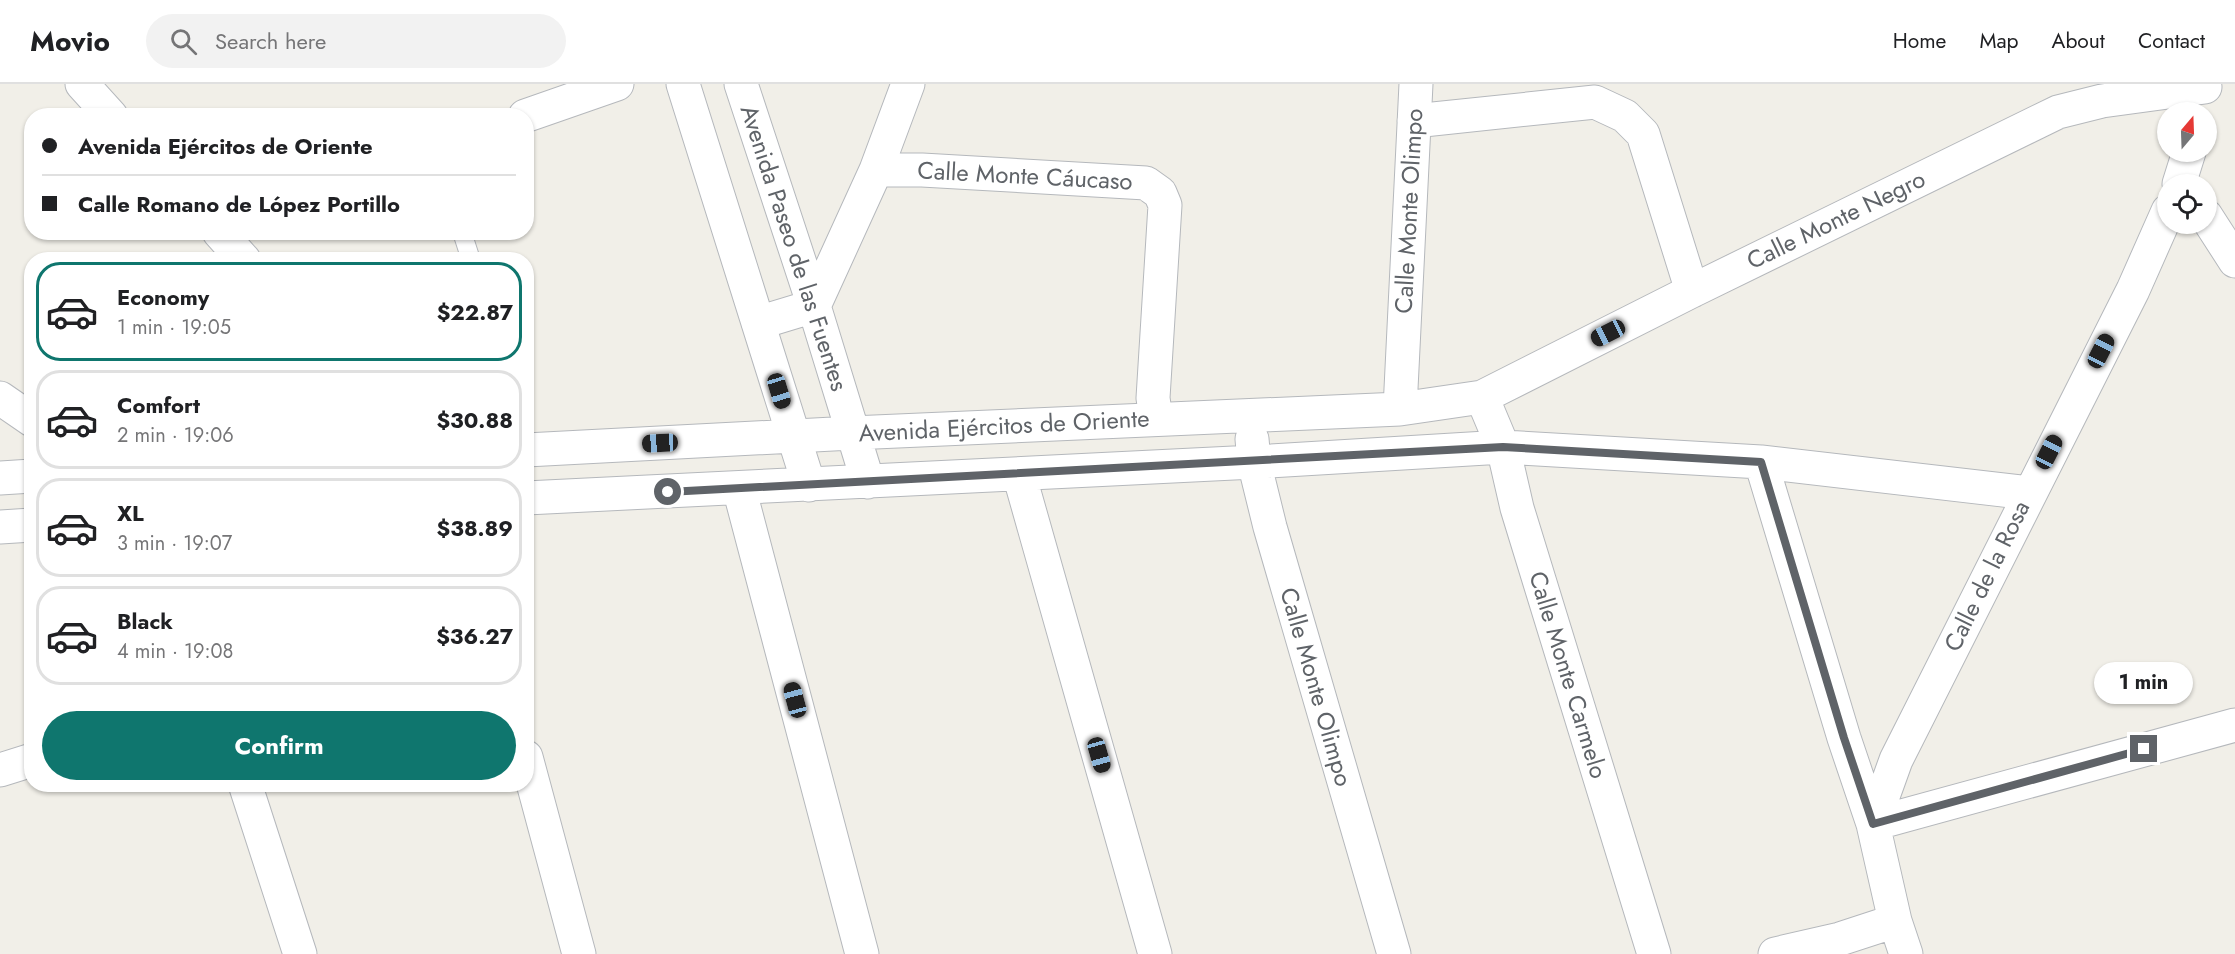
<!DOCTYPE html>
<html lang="en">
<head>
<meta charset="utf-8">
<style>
	:root { --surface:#fff; --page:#f2f2f2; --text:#202124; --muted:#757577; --line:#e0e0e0; --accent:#0f766e }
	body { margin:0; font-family:Jost,sans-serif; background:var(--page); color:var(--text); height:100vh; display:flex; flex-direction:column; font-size:22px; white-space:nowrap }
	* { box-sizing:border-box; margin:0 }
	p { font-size:20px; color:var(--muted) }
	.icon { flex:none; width:33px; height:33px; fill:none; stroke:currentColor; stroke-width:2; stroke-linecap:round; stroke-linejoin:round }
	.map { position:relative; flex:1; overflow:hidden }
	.panel { position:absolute; left:24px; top:168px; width:510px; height:540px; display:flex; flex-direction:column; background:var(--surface); border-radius:24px; box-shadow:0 2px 4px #0004 }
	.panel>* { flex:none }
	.guide { position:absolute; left:24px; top:24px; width:510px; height:132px; border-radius:24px; box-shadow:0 2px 4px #0004; display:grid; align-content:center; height:132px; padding:0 18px; background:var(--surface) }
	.needle { width:39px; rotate:19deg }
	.fabs { position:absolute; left:2157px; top:18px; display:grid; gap:12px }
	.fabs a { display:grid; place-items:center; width:60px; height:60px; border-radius:50%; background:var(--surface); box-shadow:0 2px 4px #0004; font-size:30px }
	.end { position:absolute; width:27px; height:27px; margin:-14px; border:8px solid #5f6368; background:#fff; box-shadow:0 0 0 3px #fff }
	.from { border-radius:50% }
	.bubble { position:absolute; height:42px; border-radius:21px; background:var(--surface); box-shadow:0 2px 4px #0004; font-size:20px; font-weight:700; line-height:42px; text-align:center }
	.car { position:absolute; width:18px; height:36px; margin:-18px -9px; border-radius:8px; box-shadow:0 0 4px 2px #0007; background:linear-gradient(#222 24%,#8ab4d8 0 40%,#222 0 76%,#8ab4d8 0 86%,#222 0) }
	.guide b { display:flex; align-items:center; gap:21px; height:57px; font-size:22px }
	.guide b+b { border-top:2px solid var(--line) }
	.guide i { width:15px; height:15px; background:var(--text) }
	ul { padding:10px 0 0; list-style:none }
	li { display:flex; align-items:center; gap:18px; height:99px; margin:0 12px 9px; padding:0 6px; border:3px solid var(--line); border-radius:24px }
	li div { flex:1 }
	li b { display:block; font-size:22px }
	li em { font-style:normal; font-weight:700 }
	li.current { border-color:var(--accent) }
	li>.icon { width:54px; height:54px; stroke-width:1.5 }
	.cta { display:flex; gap:12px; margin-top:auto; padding:12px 18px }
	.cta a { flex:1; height:69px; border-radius:36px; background:var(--accent); color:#fff; font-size:24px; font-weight:700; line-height:69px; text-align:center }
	header { display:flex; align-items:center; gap:36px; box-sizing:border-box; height:84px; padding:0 30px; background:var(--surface); border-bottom:2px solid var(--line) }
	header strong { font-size:28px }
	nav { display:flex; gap:33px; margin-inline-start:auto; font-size:21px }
	.search { width:420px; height:54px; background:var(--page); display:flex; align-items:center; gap:15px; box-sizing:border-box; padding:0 21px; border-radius:33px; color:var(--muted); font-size:22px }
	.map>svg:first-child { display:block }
</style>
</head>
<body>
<header>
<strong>Movio</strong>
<div class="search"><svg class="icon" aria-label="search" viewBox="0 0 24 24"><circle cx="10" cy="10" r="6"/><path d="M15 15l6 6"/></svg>Search here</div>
<nav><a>Home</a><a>Map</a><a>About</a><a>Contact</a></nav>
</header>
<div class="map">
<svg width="2235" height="870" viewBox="0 0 2235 870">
	<rect width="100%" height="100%" fill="#f1efe8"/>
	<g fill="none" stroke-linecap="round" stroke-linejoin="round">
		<defs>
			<path id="lane" d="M462 148 471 176"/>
			<path id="street" d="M82 0 111 32
				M683 0 809 401
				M741 0 814 222 868 398
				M525 32 617 0
				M1414 37 1595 18 1625 32 1643 50 1692 207
				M876 86H922L1146 99 1160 109 1165 121 1153 314 1156 335
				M2179 100 2189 68
				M2206 132 2235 177
				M219 148 244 176
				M758 239 814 222 876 86 908 0
				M1482 313 1503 363 1517 424 1654 870
				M0 314 32 336
				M1400 325 1416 0
				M1252 355 1254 378 1270 443 1394 870
				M526 366 852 349 1400 325 1482 313 1692 207 2058 28 2102 17 2205 3
				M1761 378 1844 654 1873 740 2235 641
				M1019 390 1155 870
				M0 394 32 392
				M739 404 862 870
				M526 414 1254 378 1503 363 1761 378 2029 409
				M0 443 32 441
				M526 673 579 870
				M0 686 32 676
				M245 700 300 870
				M1775 870 1840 855 1895 837
				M1906 870 1895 837 1873 740 1896 676 2133 206 2168 127"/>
		</defs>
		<!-- lane casing -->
		<use href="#lane" stroke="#b5b8bc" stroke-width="20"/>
		<!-- street casing -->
		<use href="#street" stroke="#b5b8bc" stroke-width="35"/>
		<!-- lane -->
		<use href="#lane" stroke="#fff" stroke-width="18"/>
		<!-- street -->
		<use href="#street" stroke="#fff" stroke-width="33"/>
	</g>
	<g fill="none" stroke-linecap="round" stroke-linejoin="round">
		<!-- route -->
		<path stroke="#5f6368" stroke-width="8" d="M668 408 1503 363 1761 378 1844 654 1873 740 2144 665"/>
	</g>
	<g text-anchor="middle" stroke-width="4.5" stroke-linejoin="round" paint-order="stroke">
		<!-- street labels -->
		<g font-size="24" fill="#5f6368" stroke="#fff">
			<text transform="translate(1025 92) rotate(3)" y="8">Calle Monte Cáucaso</text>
			<text transform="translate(1409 127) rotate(-87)" y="8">Calle Monte Olimpo</text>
			<text transform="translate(1836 136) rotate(-26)" y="8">Calle Monte Negro</text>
			<text transform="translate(794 164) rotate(72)" y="8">Avenida Paseo de las Fuentes</text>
			<text transform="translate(1004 342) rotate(-3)" y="8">Avenida Ejércitos de Oriente</text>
			<text transform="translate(1987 492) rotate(-64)" y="8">Calle de la Rosa</text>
			<text transform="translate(1568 591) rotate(73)" y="8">Calle Monte Carmelo</text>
			<text transform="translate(1316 603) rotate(74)" y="8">Calle Monte Olimpo</text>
		</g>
	</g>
</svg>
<div class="fabs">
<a><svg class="needle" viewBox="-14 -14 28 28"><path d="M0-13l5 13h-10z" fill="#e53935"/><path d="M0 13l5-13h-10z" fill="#757577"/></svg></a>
<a><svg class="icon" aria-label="locate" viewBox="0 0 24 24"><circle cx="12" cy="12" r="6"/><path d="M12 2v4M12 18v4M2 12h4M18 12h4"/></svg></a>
</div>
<i class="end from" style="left:668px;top:408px"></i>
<i class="end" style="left:2144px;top:665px"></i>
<div class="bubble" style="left:2094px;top:578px;width:99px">1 min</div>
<i class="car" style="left:1608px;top:249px;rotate:243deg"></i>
<i class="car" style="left:2101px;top:267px;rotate:27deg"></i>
<i class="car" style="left:779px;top:307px;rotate:163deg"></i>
<i class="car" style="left:660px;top:359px;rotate:267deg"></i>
<i class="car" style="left:2049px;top:368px;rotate:27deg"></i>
<i class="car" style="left:795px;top:616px;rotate:345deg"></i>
<i class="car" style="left:1099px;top:671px;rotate:164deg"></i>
<div class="guide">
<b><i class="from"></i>Avenida Ejércitos de Oriente</b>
<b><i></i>Calle Romano de López Portillo</b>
</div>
<section class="panel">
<ul>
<li class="current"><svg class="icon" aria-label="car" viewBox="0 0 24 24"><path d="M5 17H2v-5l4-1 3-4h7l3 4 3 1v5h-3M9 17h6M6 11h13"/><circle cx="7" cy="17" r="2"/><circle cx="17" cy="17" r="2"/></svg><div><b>Economy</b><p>1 min · 19:05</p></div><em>$22.87</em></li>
<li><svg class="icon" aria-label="car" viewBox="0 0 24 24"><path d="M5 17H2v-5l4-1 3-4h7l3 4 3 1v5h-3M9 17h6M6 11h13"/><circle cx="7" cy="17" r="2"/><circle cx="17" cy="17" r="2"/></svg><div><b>Comfort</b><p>2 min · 19:06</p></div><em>$30.88</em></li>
<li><svg class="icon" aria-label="car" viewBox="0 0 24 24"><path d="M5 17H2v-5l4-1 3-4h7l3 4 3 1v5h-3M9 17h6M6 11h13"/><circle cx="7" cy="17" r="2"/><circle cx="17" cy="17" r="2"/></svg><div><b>XL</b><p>3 min · 19:07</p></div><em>$38.89</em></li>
<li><svg class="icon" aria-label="car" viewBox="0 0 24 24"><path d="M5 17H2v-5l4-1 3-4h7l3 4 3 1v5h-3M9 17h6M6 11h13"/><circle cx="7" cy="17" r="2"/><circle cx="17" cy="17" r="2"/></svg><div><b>Black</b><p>4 min · 19:08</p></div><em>$36.27</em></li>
</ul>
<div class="cta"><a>Confirm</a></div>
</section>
</div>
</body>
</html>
